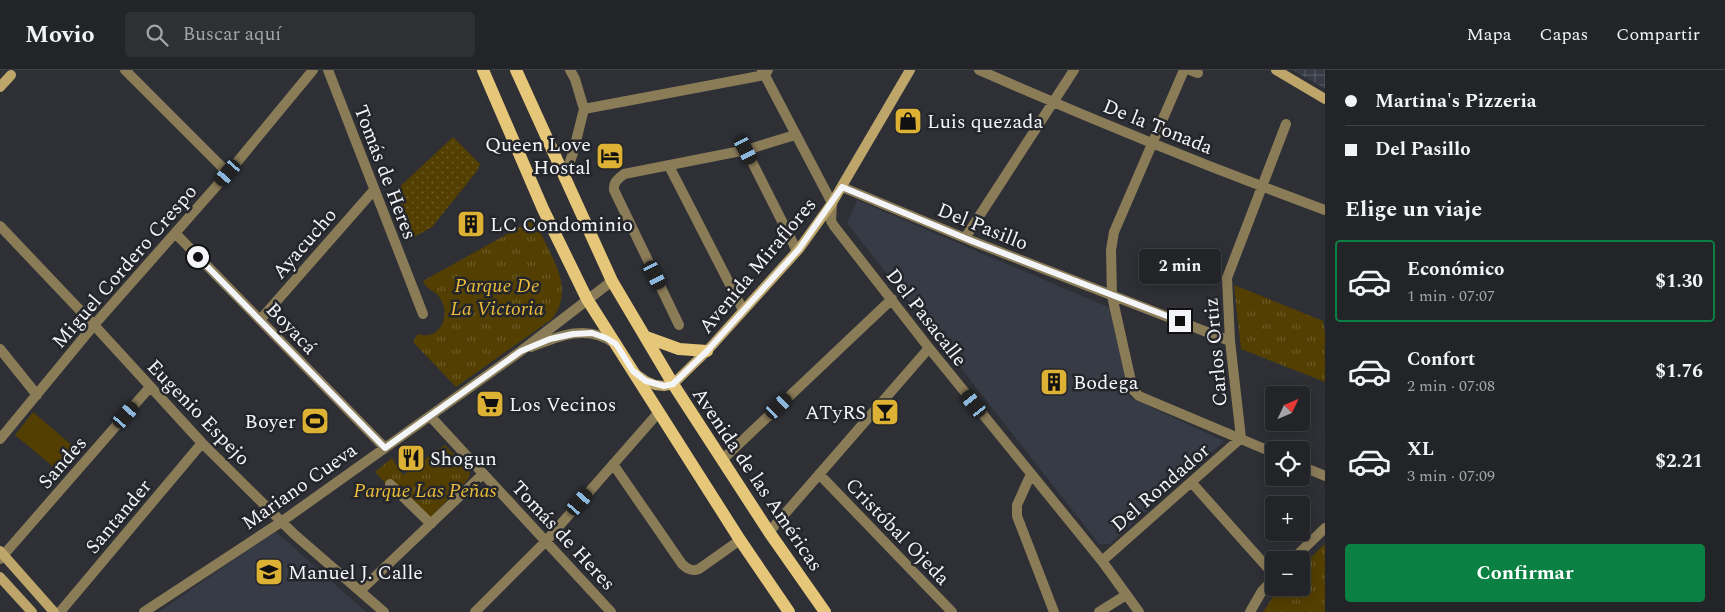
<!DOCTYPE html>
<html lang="es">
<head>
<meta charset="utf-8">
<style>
	:root { --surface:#222428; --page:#2e3034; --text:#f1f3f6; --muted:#a2a4a8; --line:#3f4145; --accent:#0b8043 }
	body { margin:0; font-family:Spectral,serif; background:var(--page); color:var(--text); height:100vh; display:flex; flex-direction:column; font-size:19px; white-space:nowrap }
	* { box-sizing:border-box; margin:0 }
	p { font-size:16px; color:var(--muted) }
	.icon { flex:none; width:28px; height:28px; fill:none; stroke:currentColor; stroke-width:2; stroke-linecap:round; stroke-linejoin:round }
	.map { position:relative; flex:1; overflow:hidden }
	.panel { display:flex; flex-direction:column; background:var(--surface); width:400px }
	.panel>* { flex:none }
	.guide { display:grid; align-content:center; height:110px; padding:0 20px; background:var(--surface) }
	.needle { width:32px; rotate:46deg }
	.tools { position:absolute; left:1265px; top:316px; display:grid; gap:10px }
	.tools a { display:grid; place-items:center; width:45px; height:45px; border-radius:5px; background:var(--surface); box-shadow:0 2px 12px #0003,0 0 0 1px var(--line); font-size:25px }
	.end { position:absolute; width:22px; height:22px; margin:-11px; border:6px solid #f3f5f9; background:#111; box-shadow:0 0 0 2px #111 }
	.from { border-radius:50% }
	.bubble { position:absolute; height:35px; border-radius:5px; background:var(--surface); box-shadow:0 2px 12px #0003,0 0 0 1px var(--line); font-size:16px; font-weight:700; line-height:35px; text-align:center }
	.car { position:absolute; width:15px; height:30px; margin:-15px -8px; border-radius:6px; box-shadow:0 0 4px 1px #0007; background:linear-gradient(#222 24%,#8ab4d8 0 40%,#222 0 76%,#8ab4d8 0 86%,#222 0) }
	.guide b { display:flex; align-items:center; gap:18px; height:48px; font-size:19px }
	.guide b+b { border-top:1px solid var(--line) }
	.guide i { width:12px; height:12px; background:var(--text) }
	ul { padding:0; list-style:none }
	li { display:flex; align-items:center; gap:15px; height:82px; margin:0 10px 8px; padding:0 10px; border:2px solid transparent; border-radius:5px }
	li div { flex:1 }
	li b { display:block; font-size:19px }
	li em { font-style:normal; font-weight:700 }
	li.selected { border-color:var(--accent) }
	li>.icon { width:45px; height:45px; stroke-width:1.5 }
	h2 { padding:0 20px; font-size:22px; line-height:60px }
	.primary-button { display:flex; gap:10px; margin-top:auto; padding:10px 20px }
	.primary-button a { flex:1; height:58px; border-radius:5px; background:var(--accent); color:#fff; font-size:20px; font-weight:700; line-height:58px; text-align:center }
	header { display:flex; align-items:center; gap:30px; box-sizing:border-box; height:70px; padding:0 25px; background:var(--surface); border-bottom:1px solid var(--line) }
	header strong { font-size:24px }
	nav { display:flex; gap:28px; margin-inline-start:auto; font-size:18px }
	.search { width:350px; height:45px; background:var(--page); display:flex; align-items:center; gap:12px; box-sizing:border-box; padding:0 18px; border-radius:5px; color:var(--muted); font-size:19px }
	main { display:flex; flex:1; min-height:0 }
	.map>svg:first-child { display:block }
</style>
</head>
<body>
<header>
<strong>Movio</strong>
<div class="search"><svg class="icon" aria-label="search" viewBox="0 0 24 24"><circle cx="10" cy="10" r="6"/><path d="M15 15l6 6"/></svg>Buscar aquí</div>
<nav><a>Mapa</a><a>Capas</a><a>Compartir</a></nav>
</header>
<main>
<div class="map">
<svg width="1325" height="542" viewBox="0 0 1325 542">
	<defs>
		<pattern id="industrial-grid" width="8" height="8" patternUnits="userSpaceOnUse" patternTransform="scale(1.25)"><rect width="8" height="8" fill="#373b46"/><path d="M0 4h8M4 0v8" fill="none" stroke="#545861"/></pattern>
		<pattern id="grass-dots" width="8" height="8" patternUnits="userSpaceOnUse" patternTransform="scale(1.25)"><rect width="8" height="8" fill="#523f01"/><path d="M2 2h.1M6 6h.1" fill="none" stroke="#6b5b27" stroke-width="1.8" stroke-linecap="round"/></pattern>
		<pattern id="park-tufts" width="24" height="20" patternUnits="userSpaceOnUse" patternTransform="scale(1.25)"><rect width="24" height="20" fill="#523f01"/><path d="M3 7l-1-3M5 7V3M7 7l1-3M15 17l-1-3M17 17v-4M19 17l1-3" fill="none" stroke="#6b5b27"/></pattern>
	</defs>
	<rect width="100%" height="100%" fill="#2e3036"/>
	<!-- built -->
	<path fill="#373b46" d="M857 130 1110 238 1129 327 1224 371 1110 474H1099L847 153Z
		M275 461 366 542H159Z"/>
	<!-- industrial -->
	<path fill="url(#industrial-grid)" d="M1293 0H1325V18H1324Z"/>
	<!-- grass -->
	<path fill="url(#grass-dots)" d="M453 67 480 94 477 101 432 157 407 171 392 124Z"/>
	<!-- park -->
	<path fill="url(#park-tufts)" d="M534 151C539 159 543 168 547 176 559 200 571 224 552 249L456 317 413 272 418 264C439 271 451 247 441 230 436 219 429 223 423 211L529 152Z
		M1234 215 1323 251 1325 262V312L1241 279Z
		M445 375 470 401 469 408 424 454 375 402 392 388 403 405Z
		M1325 474V542H1263L1279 518H1301V497Z"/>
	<!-- pitch -->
	<path fill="#523f01" d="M495 200 507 230 458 249 446 219Z
		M33 342 81 383 62 404 15 365Z"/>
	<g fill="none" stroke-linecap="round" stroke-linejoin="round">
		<!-- street -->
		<path stroke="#8b7c58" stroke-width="10" d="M125 0 228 103
			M328 0 423 244
			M570 0 575 9 584 39
			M762 0 832 133 831 151 834 156 929 278 1102 491 1139 542
			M979 0C1093 50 1208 97 1325 140
			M1184 0 1114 162 1111 180 1112 226 1131 311 1134 321 1139 326 1274 383
			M1190 0 1198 3
			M584 39 765 5 768 0
			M746 80 797 181
			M669 96 743 240
			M564 108 573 83 584 39
			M842 117 972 171 1230 271
			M0 156 94 255 202 373 294 464 384 542
			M175 163 385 378
			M965 168 1074 0
			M260 250 374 120
			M679 255 614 120C613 112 618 109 624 104L746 80 795 65
			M531 277C559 266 587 254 614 273
			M0 279 37 325
			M430 346 611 542
			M0 369 94 255 228 103 313 0
			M723 389 892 229
			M613 394 682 494C687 499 692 502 699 499L740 470
			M1301 396 1325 406
			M819 404 952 542
			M1031 404 1017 435V446L1054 542
			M1192 413 1274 505
			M390 414 431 454
			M769 462 929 278
			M0 489 150 317
			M1292 490 1325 458
			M1102 491 1241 368 1230 271 1227 208 1286 54
			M360 521 483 404
			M60 542 202 373
			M144 542 281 452 521 281 612 211
			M475 542 546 471 659 342
			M1099 542 1126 525
			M1250 542 1262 521 1274 509"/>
		<!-- secondary -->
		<path stroke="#bea66b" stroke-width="10" d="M1276 0 1325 29
			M0 17 11 5
			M636 304 646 311 655 315 664 316 673 314 707 281 799 179 832 133 910 0
			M0 481 54 542
			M0 507 32 542"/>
		<!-- primary -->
		<path stroke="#e6c779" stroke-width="12" d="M483 0 543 139 587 229 740 470 789 542
			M516 0 612 211 673 314 769 462 825 542
			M646 267 679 279 707 281"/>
	</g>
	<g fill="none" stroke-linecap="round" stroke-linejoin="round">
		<!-- route -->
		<path stroke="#f3f5f9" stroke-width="6" d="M198 187 385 378 521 281 550 269 573 264 592 263 606 268 616 274 633 301 646 311 664 316 673 314 707 281 799 179 842 117 972 171 1180 251"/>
	</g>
	<!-- icons -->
	<defs>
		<symbol id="shop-square" viewBox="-11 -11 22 22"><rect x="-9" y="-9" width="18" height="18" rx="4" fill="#ddb133" stroke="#24262c"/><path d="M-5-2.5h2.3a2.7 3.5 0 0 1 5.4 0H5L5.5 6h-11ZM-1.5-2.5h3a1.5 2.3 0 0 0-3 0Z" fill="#111"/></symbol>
		<symbol id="hotel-square" viewBox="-11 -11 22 22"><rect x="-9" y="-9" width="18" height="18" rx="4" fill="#ddb133" stroke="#24262c"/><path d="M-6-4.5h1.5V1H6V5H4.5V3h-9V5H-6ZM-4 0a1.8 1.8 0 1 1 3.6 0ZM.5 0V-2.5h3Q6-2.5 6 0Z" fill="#111"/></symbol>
		<symbol id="building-square" viewBox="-11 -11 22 22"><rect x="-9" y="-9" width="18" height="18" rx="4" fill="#ddb133" stroke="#24262c"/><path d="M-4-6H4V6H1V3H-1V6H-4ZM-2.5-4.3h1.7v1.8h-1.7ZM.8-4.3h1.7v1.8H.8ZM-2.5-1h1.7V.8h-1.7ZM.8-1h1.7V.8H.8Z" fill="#111"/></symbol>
		<symbol id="supermarket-square" viewBox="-11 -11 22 22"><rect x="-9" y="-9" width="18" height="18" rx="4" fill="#ddb133" stroke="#24262c"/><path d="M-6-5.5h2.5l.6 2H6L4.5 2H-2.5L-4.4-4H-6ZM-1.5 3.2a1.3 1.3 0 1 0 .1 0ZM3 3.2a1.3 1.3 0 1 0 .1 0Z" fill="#111"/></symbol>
		<symbol id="bar-square" viewBox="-11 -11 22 22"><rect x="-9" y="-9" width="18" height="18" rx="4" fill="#ddb133" stroke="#24262c"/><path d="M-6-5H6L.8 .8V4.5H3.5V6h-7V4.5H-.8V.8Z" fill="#111"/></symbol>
		<symbol id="stadium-square" viewBox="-11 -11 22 22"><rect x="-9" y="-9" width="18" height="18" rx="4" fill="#ddb133" stroke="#24262c"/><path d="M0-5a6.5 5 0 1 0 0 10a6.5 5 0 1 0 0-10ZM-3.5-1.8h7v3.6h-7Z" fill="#111"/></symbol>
		<symbol id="restaurant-square" viewBox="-11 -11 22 22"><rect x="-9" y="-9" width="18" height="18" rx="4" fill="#ddb133" stroke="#24262c"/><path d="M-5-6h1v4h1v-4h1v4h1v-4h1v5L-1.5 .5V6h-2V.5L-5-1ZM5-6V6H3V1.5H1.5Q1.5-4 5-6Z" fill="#111"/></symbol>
		<symbol id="school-square" viewBox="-11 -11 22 22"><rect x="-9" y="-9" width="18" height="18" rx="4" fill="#ddb133" stroke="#24262c"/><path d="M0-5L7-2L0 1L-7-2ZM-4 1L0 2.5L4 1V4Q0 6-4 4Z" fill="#111"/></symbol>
	</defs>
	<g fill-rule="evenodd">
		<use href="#shop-square" x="892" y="35" width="32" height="32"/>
		<use href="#hotel-square" x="594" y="70" width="32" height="32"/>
		<use href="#building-square" x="455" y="138" width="32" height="32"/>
		<use href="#building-square" x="1038" y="296" width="32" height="32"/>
		<use href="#supermarket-square" x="474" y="318" width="32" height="32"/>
		<use href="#bar-square" x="869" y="326" width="32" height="32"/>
		<use href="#stadium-square" x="299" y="335" width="32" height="32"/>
		<use href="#restaurant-square" x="395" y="372" width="32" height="32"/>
		<use href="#school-square" x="253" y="486" width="32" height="32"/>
	</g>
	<g text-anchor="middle" stroke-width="5" stroke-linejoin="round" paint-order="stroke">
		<!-- poi labels -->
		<g font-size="20" fill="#f3f5f9" stroke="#24262c" text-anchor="start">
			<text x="927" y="58">Luis quezada</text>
			<text x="591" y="81" text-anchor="end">Queen Love<tspan x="591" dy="23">Hostal</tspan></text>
			<text x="490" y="161">LC Condominio</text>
			<text x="1073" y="319">Bodega</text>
			<text x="509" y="341">Los Vecinos</text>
			<text x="866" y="349" text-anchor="end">ATyRS</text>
			<text x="296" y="358" text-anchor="end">Boyer</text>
			<text x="430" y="395">Shogun</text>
			<text x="288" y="509">Manuel J. Calle</text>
		</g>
		<!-- street labels -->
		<g font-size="20" fill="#f3f5f9" stroke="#24262c">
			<text transform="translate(1158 56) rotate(22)" y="7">De la Tonada</text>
			<text transform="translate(386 102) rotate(69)" y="7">Tomás de Heres</text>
			<text transform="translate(983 156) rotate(22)" y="7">Del Pasillo</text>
			<text transform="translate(304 173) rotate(-49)" y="7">Ayacucho</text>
			<text transform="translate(757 195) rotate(-50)" y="7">Avenida Miraflores</text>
			<text transform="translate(124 196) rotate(-49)" y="7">Miguel Cordero Crespo</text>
			<text transform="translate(927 247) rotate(52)" y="7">Del Pasacalle</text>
			<text transform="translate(292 258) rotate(46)" y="7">Boyacá</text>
			<text transform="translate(1215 282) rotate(-95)" y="7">Carlos Ortiz</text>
			<text transform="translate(199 342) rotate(46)" y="7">Eugenio Espejo</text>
			<text transform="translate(62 392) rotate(-49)" y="7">Sandes</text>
			<text transform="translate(758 409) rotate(56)" y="7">Avenida de las Américas</text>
			<text transform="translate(299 416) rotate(-35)" y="7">Mariano Cueva</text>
			<text transform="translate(1160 417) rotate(-41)" y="7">Del Rondador</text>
			<text transform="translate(118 446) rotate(-50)" y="7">Santander</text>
			<text transform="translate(898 461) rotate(46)" y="7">Cristóbal Ojeda</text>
			<text transform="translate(564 465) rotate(47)" y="7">Tomás de Heres</text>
		</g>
		<!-- park labels -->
		<g font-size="20" font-style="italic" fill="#ecbd38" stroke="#24262c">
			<text x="497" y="222">Parque De<tspan x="497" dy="23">La Victoria</tspan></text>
			<text x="425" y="427">Parque Las Peñas</text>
		</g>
	</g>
</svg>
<div class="tools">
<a><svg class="needle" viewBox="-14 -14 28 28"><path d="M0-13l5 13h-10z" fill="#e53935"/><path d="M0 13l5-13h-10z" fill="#a2a4a8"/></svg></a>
<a><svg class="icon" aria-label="locate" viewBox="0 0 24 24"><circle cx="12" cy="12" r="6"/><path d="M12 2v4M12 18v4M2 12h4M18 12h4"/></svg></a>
<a>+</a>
<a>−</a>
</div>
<i class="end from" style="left:198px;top:187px"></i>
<i class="end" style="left:1180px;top:251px"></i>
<div class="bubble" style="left:1139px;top:179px;width:82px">2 min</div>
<i class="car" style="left:746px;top:80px;rotate:153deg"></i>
<i class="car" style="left:228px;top:103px;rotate:221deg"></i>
<i class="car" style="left:655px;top:205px;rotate:154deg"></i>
<i class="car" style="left:974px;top:334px;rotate:321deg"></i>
<i class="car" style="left:779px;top:336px;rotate:47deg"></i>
<i class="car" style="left:126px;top:345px;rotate:41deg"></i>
<i class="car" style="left:580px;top:432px;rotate:41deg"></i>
</div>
<section class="panel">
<div class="guide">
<b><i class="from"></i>Martina's Pizzeria</b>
<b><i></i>Del Pasillo</b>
</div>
<h2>Elige un viaje</h2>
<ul>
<li class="selected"><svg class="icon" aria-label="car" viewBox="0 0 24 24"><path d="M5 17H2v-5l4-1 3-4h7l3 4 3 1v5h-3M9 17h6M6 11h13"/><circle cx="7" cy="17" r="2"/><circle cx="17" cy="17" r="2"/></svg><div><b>Económico</b><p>1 min · 07:07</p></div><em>$1.30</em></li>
<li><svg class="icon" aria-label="car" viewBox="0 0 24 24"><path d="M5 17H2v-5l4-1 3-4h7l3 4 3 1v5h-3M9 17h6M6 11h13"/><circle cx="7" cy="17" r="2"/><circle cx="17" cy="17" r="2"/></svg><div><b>Confort</b><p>2 min · 07:08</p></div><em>$1.76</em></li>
<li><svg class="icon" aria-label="car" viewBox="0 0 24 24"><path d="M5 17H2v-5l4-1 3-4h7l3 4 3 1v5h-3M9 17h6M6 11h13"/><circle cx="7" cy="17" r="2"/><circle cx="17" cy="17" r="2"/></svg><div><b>XL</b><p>3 min · 07:09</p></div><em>$2.21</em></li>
</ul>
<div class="primary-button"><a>Confirmar</a></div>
</section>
</main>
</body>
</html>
